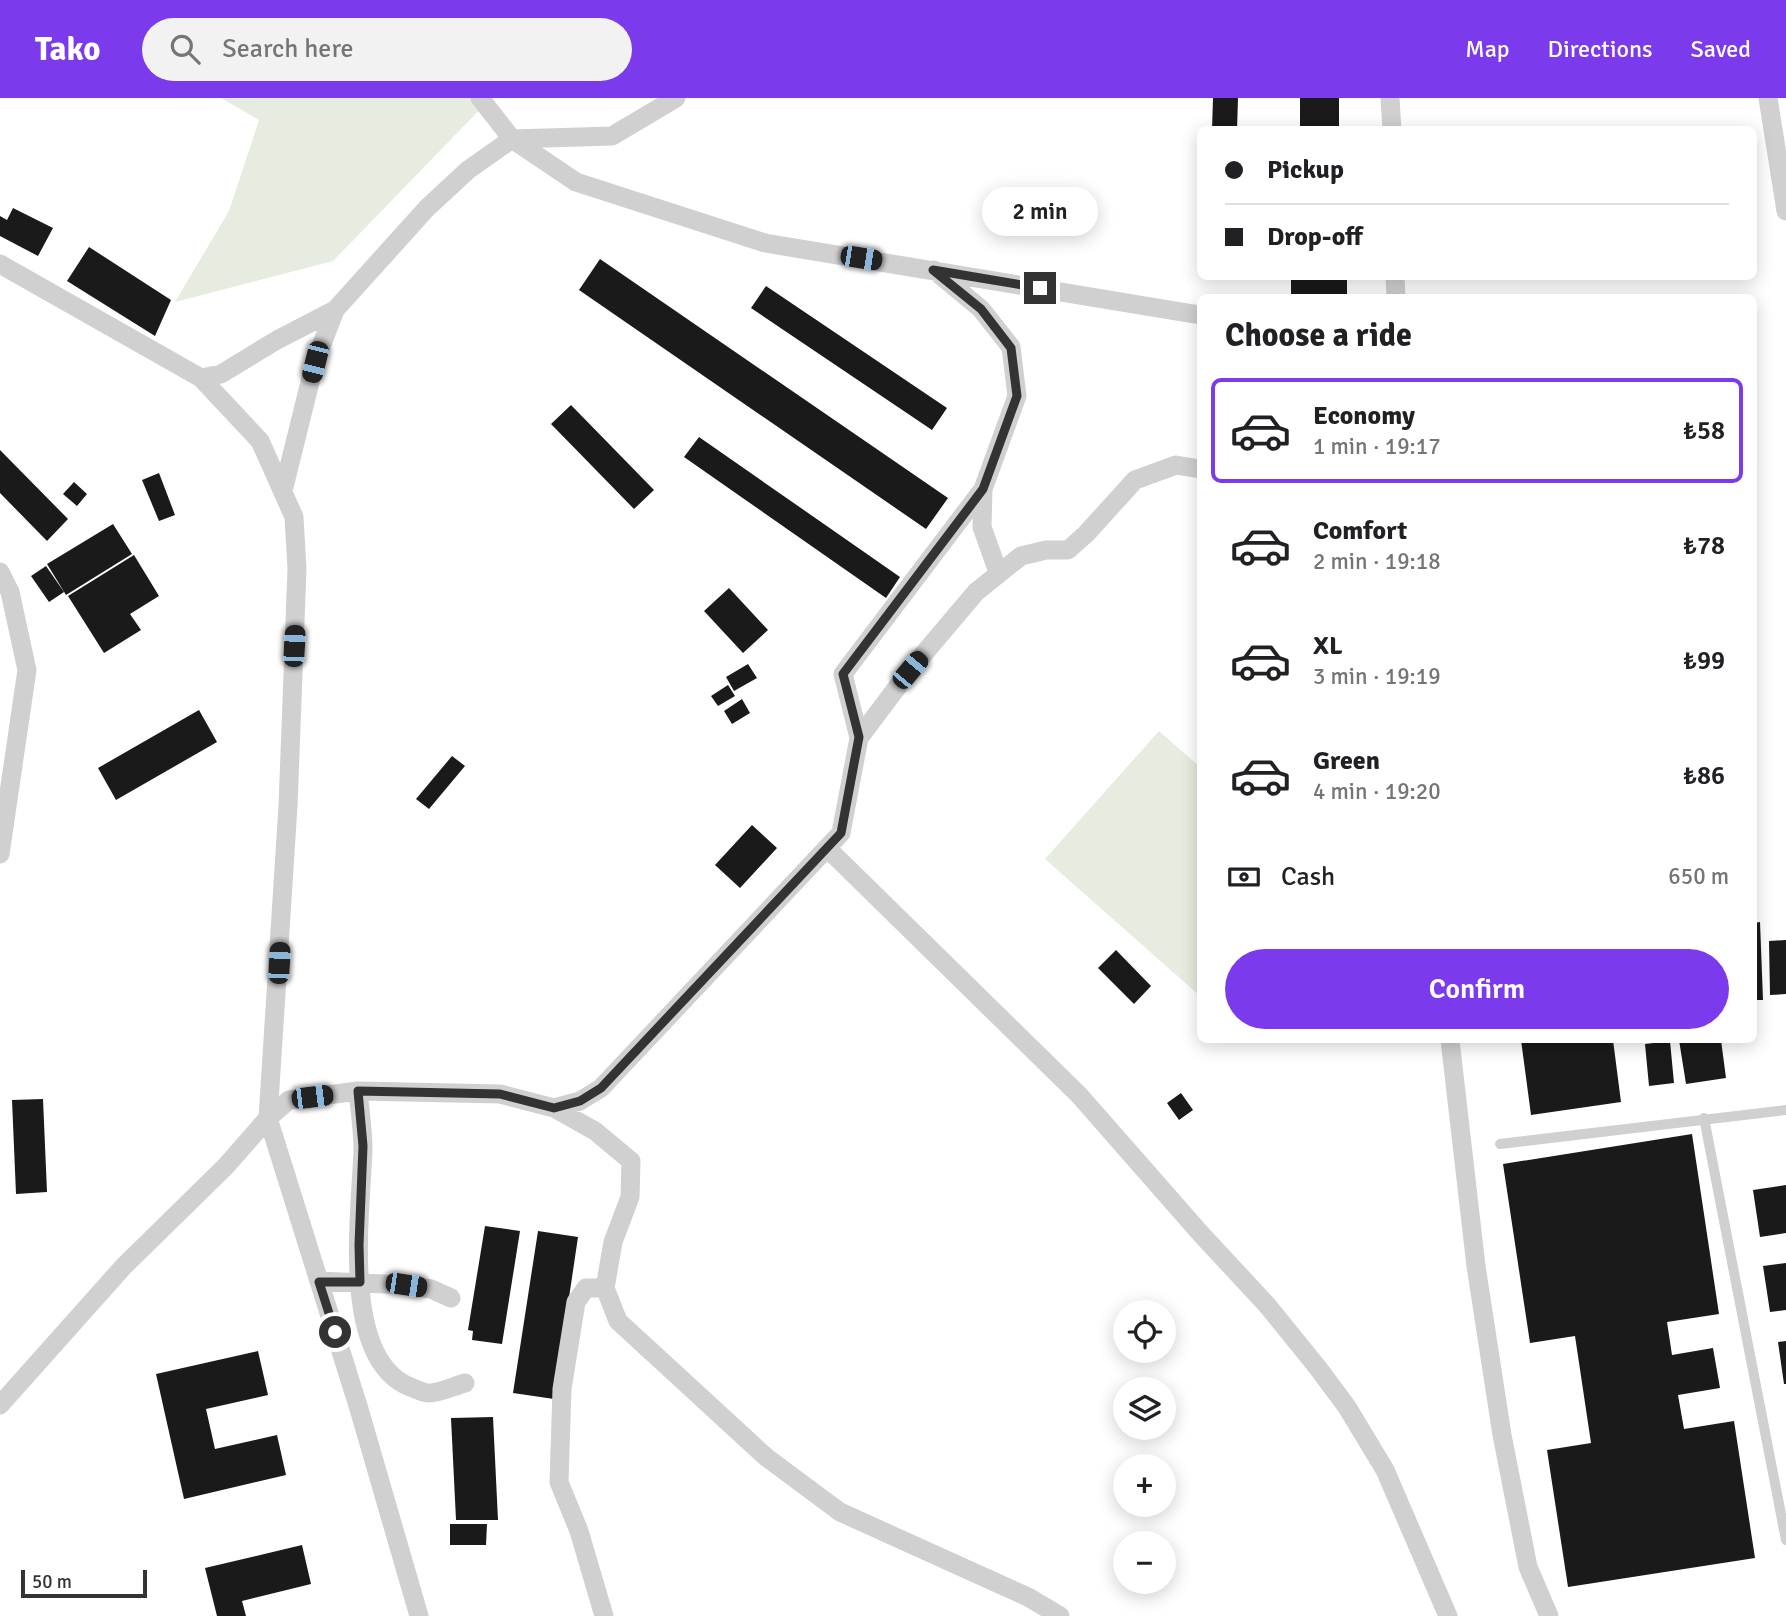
<!DOCTYPE html>
<html lang="en">
<head>
<meta charset="utf-8">
<style>
	:root { --surface:#fff; --page:#f2f2f2; --text:#202124; --muted:#757577; --line:#e0e0e0; --accent:#7c3aed }
	body { margin:0; font-family:Signika,sans-serif; background:var(--page); color:var(--text); height:100vh; display:flex; flex-direction:column; font-size:26px; white-space:nowrap }
	* { box-sizing:border-box; margin:0 }
	p { font-size:23px; color:var(--muted) }
	.icon { flex:none; width:38px; height:38px; fill:none; stroke:currentColor; stroke-width:2; stroke-linecap:round; stroke-linejoin:round }
	.map { position:relative; flex:1; overflow:hidden }
	.details { position:absolute; left:1197px; top:196px; width:560px; height:749px; display:flex; flex-direction:column; background:var(--surface); border-radius:10px; box-shadow:0 4px 18px #0003 }
	.details>* { flex:none }
	.hud { position:absolute; left:1197px; top:28px; width:560px; height:154px; border-radius:10px; box-shadow:0 4px 18px #0003; display:grid; align-content:center; height:154px; padding:0 28px; background:var(--surface) }
	.controls { position:absolute; left:1113px; top:1202px; display:grid; gap:14px }
	.controls a { display:grid; place-items:center; width:63px; height:63px; border-radius:50%; background:var(--surface); box-shadow:0 4px 18px #0003; font-size:35px }
	.scale { position:absolute; left:21px; bottom:18px; width:126px; box-sizing:border-box; padding-left:7px; border:4px solid #333; border-top:0; font-size:19px; line-height:24px; white-space:nowrap; color:#333; -webkit-text-stroke:5px #fff; paint-order:stroke }
	.end { position:absolute; width:32px; height:32px; margin:-16px; border:9px solid #333; background:#fff; box-shadow:0 0 0 4px #fff }
	.from { border-radius:50% }
	.bubble { position:absolute; height:49px; border-radius:24px; background:var(--surface); box-shadow:0 4px 18px #0003; font-size:23px; font-weight:600; line-height:49px; text-align:center }
	.car { position:absolute; width:21px; height:42px; margin:-21px -10px; border-radius:9px; box-shadow:0 0 5px 2px #0007; background:linear-gradient(#222 24%,#8ab4d8 0 40%,#222 0 76%,#8ab4d8 0 86%,#222 0) }
	.hud b { display:flex; align-items:center; gap:24px; height:66px; font-size:26px }
	.hud b+b { border-top:2px solid var(--line) }
	.hud i { width:18px; height:18px; background:var(--text) }
	ul { padding:0; list-style:none }
	li { display:flex; align-items:center; gap:21px; height:105px; margin:0 14px 10px; padding:0 14px; border:4px solid transparent; border-radius:10px }
	li div { flex:1 }
	li b { display:block; font-size:26px }
	li em { font-style:normal; font-weight:600 }
	li.active { border-color:var(--accent) }
	li>.icon { width:63px; height:63px; stroke-width:1.5 }
	h2 { padding:0 28px; font-size:32px; line-height:84px }
	.pay { display:flex; align-items:center; gap:18px; height:77px; padding:0 28px; font-size:26px }
	.pay p { margin-inline-start:auto }
	.action { display:flex; gap:14px; margin-top:auto; padding:14px 28px }
	.action a { flex:1; height:80px; border-radius:42px; background:var(--accent); color:#fff; font-size:28px; font-weight:600; line-height:80px; text-align:center }
	header { display:flex; align-items:center; gap:42px; box-sizing:border-box; height:98px; padding:0 35px; background:var(--accent); color:#fff }
	header strong { font-size:33px }
	nav { display:flex; gap:38px; margin-inline-start:auto; font-size:24px }
	.search { width:490px; height:63px; background:var(--page); display:flex; align-items:center; gap:18px; box-sizing:border-box; padding:0 24px; border-radius:38px; color:var(--muted); font-size:26px }
	.map>svg:first-child { display:block }
</style>
</head>
<body>
<header>
<strong>Tako</strong>
<div class="search"><svg class="icon" aria-label="search" viewBox="0 0 24 24"><circle cx="10" cy="10" r="6"/><path d="M15 15l6 6"/></svg>Search here</div>
<nav><a>Map</a><a>Directions</a><a>Saved</a></nav>
</header>
<div class="map">
<svg width="1786" height="1518" viewBox="0 0 1786 1518">
	<rect width="100%" height="100%" fill="#fff"/>
	<!-- green -->
	<path fill="#e6ecdf" d="M221 0H491L333 163 175 204 229 113 259 22Z
		M1159 633 1200 669V898L1045 761Z"/>
	<!-- building -->
	<path fill="#1a1a1a" d="M1213 0H1238L1237 32H1212Z
		M1300 0H1339V32H1300Z
		M13 110 53 130 38 158 0 138V118L7 122Z
		M89 149 171 202 155 238 67 183Z
		M600 161 948 400 926 431 579 192Z
		M1308 178H1347V200H1291V179Z
		M766 188 947 310 932 332 751 210Z
		M571 307 654 392 634 411 551 326Z
		M699 339 900 479 886 500 684 359Z
		M0 352 68 421 47 443 0 395Z
		M159 375 175 417 159 423 142 382Z
		M74 384 87 396 77 408 63 396Z
		M113 426 132 456 66 497 47 466Z
		M134 457 159 498 130 516 141 532 104 555 68 498Z
		M46 468 64 494 49 504 31 478Z
		M729 490 768 532 743 555 704 513Z
		M748 566 757 580 734 593 726 579Z
		M728 587 735 598 718 608 711 598Z
		M742 601 750 615 732 626 724 613Z
		M199 612 217 644 116 702 98 670Z
		M452 658 465 668 429 711 416 701Z
		M752 727 777 750 740 790 715 767Z
		M1760 824 1763 902H1754V825Z
		M1786 842V896L1770 897 1769 843Z
		M1116 852 1151 888 1134 906 1098 870Z
		M1521 942H1613L1621 1004 1531 1017Z
		M1679 942H1721L1726 980 1686 986Z
		M1670 943 1674 985 1649 988 1645 946Z
		M1181 995 1193 1012 1179 1022 1167 1005Z
		M43 1001 47 1094 16 1096 12 1002Z
		M1692 1036 1719 1216 1667 1224 1672 1257 1713 1250 1720 1290 1678 1297 1684 1331 1734 1323 1755 1460 1568 1489 1547 1352 1591 1345 1575 1238 1530 1245 1503 1066Z
		M1786 1087V1135L1760 1139 1753 1092Z
		M485 1128 520 1133 502 1246 472 1242 473 1233 468 1232Z
		M538 1133 578 1139 554 1301 513 1295Z
		M1786 1165V1212L1770 1214 1763 1168Z
		M1786 1243V1286H1784L1778 1244Z
		M258 1253 268 1297 206 1311 215 1351 277 1337 286 1377 184 1401 156 1276Z
		M493 1319 498 1422H456L451 1320Z
		M450 1426H487L486 1447H450Z
		M302 1447 311 1486 242 1503 246 1518H217L205 1470Z"/>
	<g fill="none" stroke-linecap="round" stroke-linejoin="round">
		<!-- service -->
		<path stroke="#d0d0d0" stroke-width="10" d="M1704 1020 1786 1442
			M1500 1046 1786 1012"/>
		<!-- minor -->
		<path stroke="#d0d0d0" stroke-width="19" d="M480 0 512 41 576 84 765 145 1200 217
			M1390 0 1392 32
			M1768 0 1786 113
			M0 166 201 280 260 343 294 419 297 471 288 708 268 1020 359 1311 419 1518
			M1395 178 1396 200
			M201 280 221 276 277 242 335 212
			M983 391 982 429 998 474
			M283 393 315 264 335 212 427 110 468 72 512 41 612 38 676 0
			M0 474 10 494 27 572 0 756
			M859 640 843 576 983 391 1017 298 1011 249 981 211 934 172
			M827 750 1079 997 1201 1136 1267 1207 1318 1270 1347 1309 1385 1372 1448 1518
			M1450 942 1476 1168 1502 1337 1528 1469 1549 1518
			M358 993C360 1013 363 1033 363 1052 361 1114 339 1265 413 1290 418 1292 424 1295 429 1295 440 1295 454 1288 465 1285
			M554 1010 580 1003 601 990 841 735 859 640 910 572 976 494 1021 458 1046 452H1068L1086 436 1135 382 1176 367 1200 371
			M319 1183 406 1187 431 1191 451 1200
			M0 1307 124 1168 226 1068 268 1020 289 1002 358 993 500 996 554 1010 595 1033 631 1063 630 1099 613 1144 605 1190 618 1223 766 1359 840 1414 1028 1499 1060 1518
			M604 1518 579 1433 559 1384 562 1291 576 1204 586 1190H605"/>
	</g>
	<g fill="none" stroke-linecap="round" stroke-linejoin="round">
		<!-- route -->
		<path stroke="#333" stroke-width="9" d="M335 1234 319 1184H360L359 1147 363 1048 358 993 500 996 554 1010 580 1003 601 990 841 735 859 639 843 576 983 391 1017 298 1011 250 981 211 933 172 1040 190"/>
	</g>
</svg>
<div class="controls">
<a><svg class="icon" aria-label="locate" viewBox="0 0 24 24"><circle cx="12" cy="12" r="6"/><path d="M12 2v4M12 18v4M2 12h4M18 12h4"/></svg></a>
<a><svg class="icon" aria-label="layers" viewBox="0 0 24 24"><path d="M12 4l9 5-9 5-9-5zM3 14l9 5 9-5"/></svg></a>
<a>+</a>
<a>−</a>
</div>
<div class="scale">50 m</div>
<i class="end from" style="left:335px;top:1234px"></i>
<i class="end" style="left:1040px;top:190px"></i>
<div class="bubble" style="left:982px;top:89px;width:116px">2 min</div>
<i class="car" style="left:861px;top:160px;rotate:99deg"></i>
<i class="car" style="left:315px;top:264px;rotate:194deg"></i>
<i class="car" style="left:294px;top:548px;rotate:3deg"></i>
<i class="car" style="left:910px;top:572px;rotate:40deg"></i>
<i class="car" style="left:279px;top:865px;rotate:3deg"></i>
<i class="car" style="left:312px;top:999px;rotate:83deg"></i>
<i class="car" style="left:406px;top:1187px;rotate:99deg"></i>
<div class="hud">
<b><i class="from"></i>Pickup</b>
<b><i></i>Drop-off</b>
</div>
<section class="details">
<h2>Choose a ride</h2>
<ul>
<li class="active"><svg class="icon" aria-label="car" viewBox="0 0 24 24"><path d="M5 17H2v-5l4-1 3-4h7l3 4 3 1v5h-3M9 17h6M6 11h13"/><circle cx="7" cy="17" r="2"/><circle cx="17" cy="17" r="2"/></svg><div><b>Economy</b><p>1 min · 19:17</p></div><em>₺58</em></li>
<li><svg class="icon" aria-label="car" viewBox="0 0 24 24"><path d="M5 17H2v-5l4-1 3-4h7l3 4 3 1v5h-3M9 17h6M6 11h13"/><circle cx="7" cy="17" r="2"/><circle cx="17" cy="17" r="2"/></svg><div><b>Comfort</b><p>2 min · 19:18</p></div><em>₺78</em></li>
<li><svg class="icon" aria-label="car" viewBox="0 0 24 24"><path d="M5 17H2v-5l4-1 3-4h7l3 4 3 1v5h-3M9 17h6M6 11h13"/><circle cx="7" cy="17" r="2"/><circle cx="17" cy="17" r="2"/></svg><div><b>XL</b><p>3 min · 19:19</p></div><em>₺99</em></li>
<li><svg class="icon" aria-label="car" viewBox="0 0 24 24"><path d="M5 17H2v-5l4-1 3-4h7l3 4 3 1v5h-3M9 17h6M6 11h13"/><circle cx="7" cy="17" r="2"/><circle cx="17" cy="17" r="2"/></svg><div><b>Green</b><p>4 min · 19:20</p></div><em>₺86</em></li>
</ul>
<div class="pay"><svg class="icon" aria-label="cash" viewBox="0 0 24 24"><path d="M3 7h18v10H3z"/><circle cx="12" cy="12" r="2"/></svg>Cash<p>650 m</p></div>
<div class="action"><a>Confirm</a></div>
</section>
</div>
</body>
</html>
